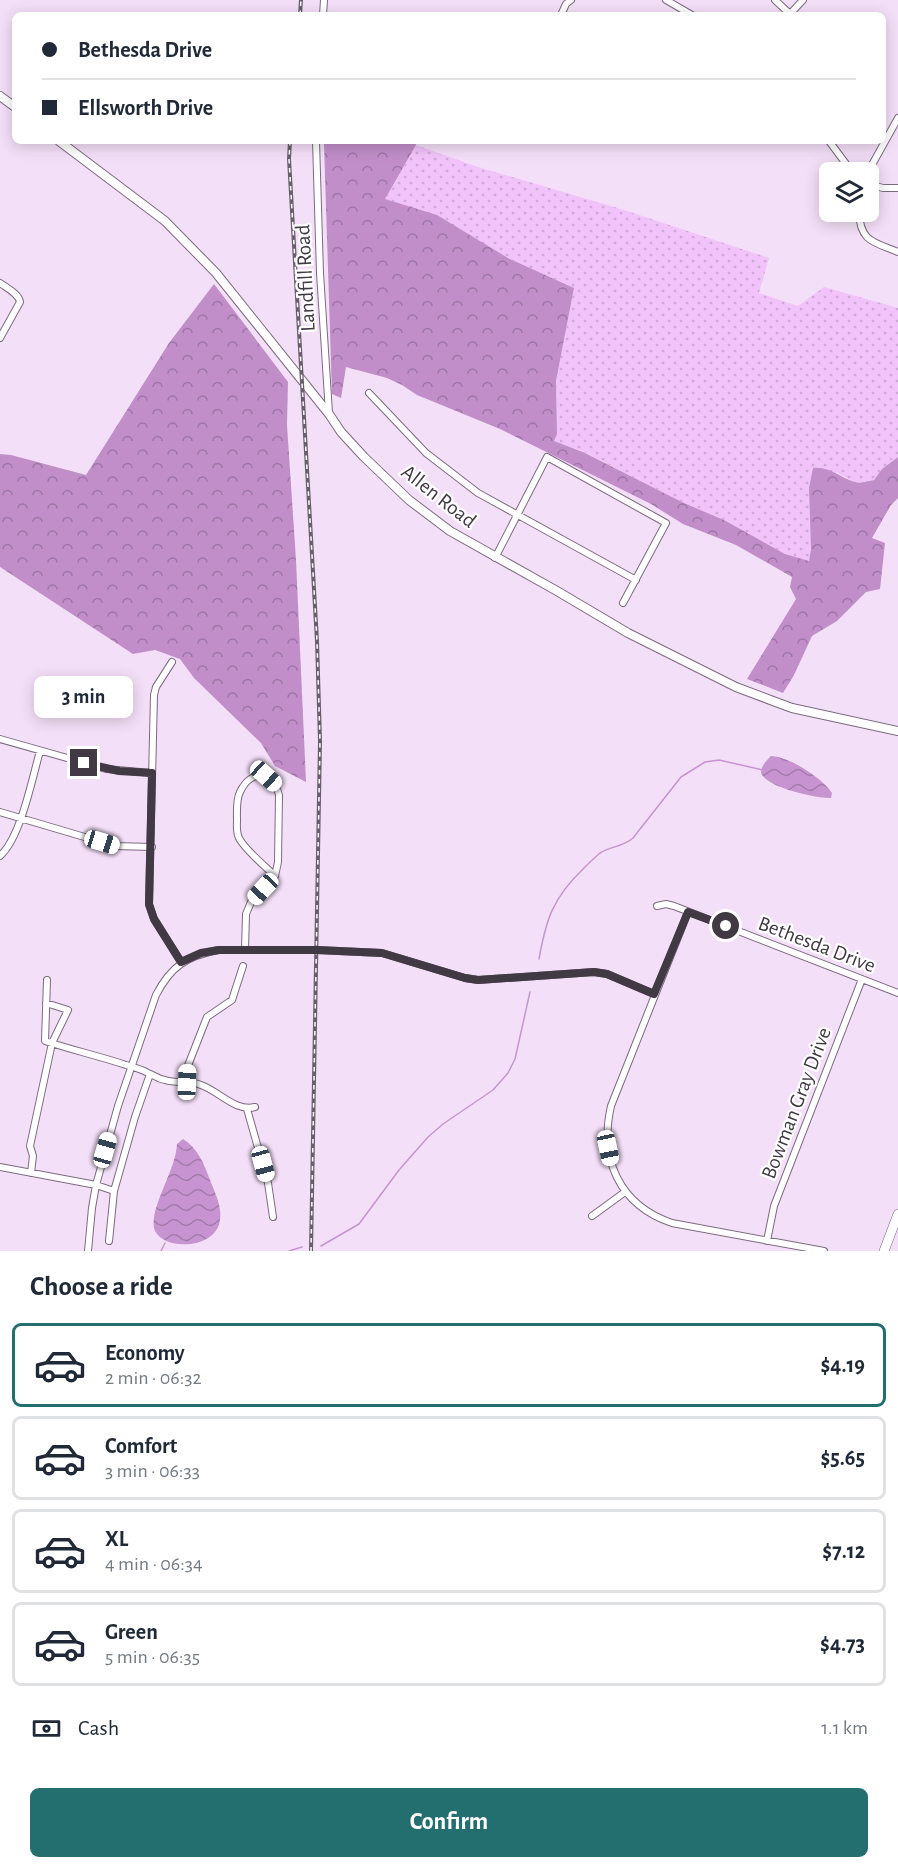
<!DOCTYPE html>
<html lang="en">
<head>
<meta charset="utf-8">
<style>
	:root { --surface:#fff; --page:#f2f2f3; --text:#1f2937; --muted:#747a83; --line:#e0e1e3; --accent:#236e6e }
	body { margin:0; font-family:"Alegreya Sans",sans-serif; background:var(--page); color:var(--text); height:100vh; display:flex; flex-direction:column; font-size:22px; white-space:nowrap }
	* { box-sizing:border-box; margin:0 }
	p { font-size:20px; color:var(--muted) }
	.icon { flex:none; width:33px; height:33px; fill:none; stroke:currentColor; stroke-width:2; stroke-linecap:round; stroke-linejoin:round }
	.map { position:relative; height:1251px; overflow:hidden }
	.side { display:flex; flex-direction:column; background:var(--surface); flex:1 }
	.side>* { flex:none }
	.hud { position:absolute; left:12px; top:12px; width:874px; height:132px; border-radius:9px; box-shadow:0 3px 15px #0003; display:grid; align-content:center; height:132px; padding:0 30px; background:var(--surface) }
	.tools { position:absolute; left:819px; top:162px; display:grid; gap:12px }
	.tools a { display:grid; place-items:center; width:60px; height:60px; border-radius:9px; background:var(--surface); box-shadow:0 3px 15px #0003; font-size:30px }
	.end { position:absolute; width:27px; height:27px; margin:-14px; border:8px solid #413943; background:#fff; box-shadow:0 0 0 3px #fff }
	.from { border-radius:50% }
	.bubble { position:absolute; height:42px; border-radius:9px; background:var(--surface); box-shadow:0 3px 15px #0003; font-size:20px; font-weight:600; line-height:42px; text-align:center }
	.car { position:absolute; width:18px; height:36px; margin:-18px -9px; border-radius:8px; box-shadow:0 0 4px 2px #0007; background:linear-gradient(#fff 24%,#345 0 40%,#fff 0 76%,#345 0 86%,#fff 0) }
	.hud b { display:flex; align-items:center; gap:21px; height:57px; font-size:22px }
	.hud b+b { border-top:2px solid var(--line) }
	.hud i { width:15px; height:15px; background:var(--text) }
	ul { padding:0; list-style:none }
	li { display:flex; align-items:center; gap:18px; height:84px; margin:0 12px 9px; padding:0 18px; border:3px solid var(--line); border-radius:9px }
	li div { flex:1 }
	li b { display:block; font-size:22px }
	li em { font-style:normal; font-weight:600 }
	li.on { border-color:var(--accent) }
	li>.icon { width:54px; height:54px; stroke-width:1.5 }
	h2 { padding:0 30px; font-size:27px; line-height:72px }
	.pay { display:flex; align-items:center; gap:15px; height:66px; padding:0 30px; font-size:22px }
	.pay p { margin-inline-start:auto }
	.cta { display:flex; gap:12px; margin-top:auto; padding:12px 30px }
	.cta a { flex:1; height:69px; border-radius:9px; background:var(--accent); color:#fff; font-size:24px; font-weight:600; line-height:69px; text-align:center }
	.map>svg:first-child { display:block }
</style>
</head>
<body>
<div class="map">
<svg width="898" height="1251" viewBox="0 0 898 1251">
	<defs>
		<pattern id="grass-dots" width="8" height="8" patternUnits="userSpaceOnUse" patternTransform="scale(1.5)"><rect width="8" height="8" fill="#f1c3fa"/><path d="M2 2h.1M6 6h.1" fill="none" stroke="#d0a8d8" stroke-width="1.8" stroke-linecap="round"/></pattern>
		<pattern id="forest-crowns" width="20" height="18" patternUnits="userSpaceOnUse" patternTransform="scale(1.5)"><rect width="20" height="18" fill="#c18eca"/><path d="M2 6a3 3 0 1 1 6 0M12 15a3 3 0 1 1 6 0" fill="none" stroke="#9e75a6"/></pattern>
		<pattern id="water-waves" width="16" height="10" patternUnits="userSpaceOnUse" patternTransform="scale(1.5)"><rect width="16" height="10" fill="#c794d1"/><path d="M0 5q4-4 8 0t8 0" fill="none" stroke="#a37aab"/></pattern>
	</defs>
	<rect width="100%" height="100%" fill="#f4dff8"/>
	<!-- grass -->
	<path fill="url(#grass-dots)" d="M416 145 478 167 621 209 769 258 759 293 798 306 824 287 898 308V457L882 469 874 480 856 483 836 472 811 549 809 562 785 554 724 520 684 503 582 451 554 441 557 434 556 381 574 288 508 258 385 199Z"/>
	<!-- forest -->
	<path fill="url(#forest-crowns)" d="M365 141H415L416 145 385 199 437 215 508 258 574 288 556 381 557 434 554 441 583 452 684 503 724 520 785 554 809 561 811 549 809 488 813 468C830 466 840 478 855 482 860 484 868 481 874 480L882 469 898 457V498L891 505 872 538 885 543 880 589 866 592 837 621 812 636 794 675 783 693 747 679 796 599 790 587 792 577 736 545 683 524 651 504 500 429 417 395 402 385 387 378 346 367 341 398 332 394 324 144Z
		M214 284 288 382 287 425 296 560 306 782 275 766 261 743 194 678 180 659 155 650 133 654 0 567V454L11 455 86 475 169 343Z"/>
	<!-- water -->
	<path fill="url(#water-waves)" d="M771 756C790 757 821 777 832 793L831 798C818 799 763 787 761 772 761 766 767 760 771 756Z
		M183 1139C198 1148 204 1164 210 1180 215 1193 222 1206 220 1220 216 1251 160 1251 154 1228 150 1206 176 1170 177 1144Z"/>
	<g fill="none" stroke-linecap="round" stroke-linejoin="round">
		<!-- stream -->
		<path stroke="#c794d1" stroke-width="1.5" d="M539 959C546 919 553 898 583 869 588 864 594 858 600 853 611 846 623 847 633 838L681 777 705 762 719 760 763 770
			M321 1246 359 1224 399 1170 428 1137 443 1124 493 1090 508 1073 515 1059 530 992
			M161 1251 165 1243
			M289 1251 302 1247"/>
		<defs>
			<path id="street" d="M666 0 692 15
				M775 0 790 14
				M323 15 324 0
				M561 15 566 4 571 0
				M789 15 803 0
				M316 141 320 273 329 413
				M829 141 852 172
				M868 172 898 118
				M868 184 883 188H898
				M859 212C860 242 874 242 898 252
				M0 283C7 288 19 294 20 302L0 338
				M369 393 426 453 478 493 636 580
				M495 558 547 457 666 523 623 603
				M172 662 156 687 154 695 149 905 154 919 181 962
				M0 739 106 769 152 773
				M0 812 115 846 152 847
				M0 856C21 837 32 779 40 751
				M657 906 666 904 674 906 898 993
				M688 912 611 1106C599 1159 619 1205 672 1223L824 1251
				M245 950 246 914 251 902 275 876 278 862 279 795C272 771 251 769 240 792 236 800 237 811 237 820 237 826 236 832 239 838 245 850 265 866 275 876
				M47 980 45 1041C72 1050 99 1056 126 1065 133 1067 141 1069 148 1073 154 1075 158 1079 165 1080 177 1084 189 1080 201 1085 219 1091 235 1112 255 1107
				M187 1082V1068L207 1017 232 1000 243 966
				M247 1109 268 1183 273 1217
				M0 1167 96 1185 114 1191
				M31 1173 33 1156 30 1146 52 1043 68 1010 46 1003
				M592 1216 625 1192
				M109 1241 114 1191 135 1117 150 1074
				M767 1241 774 1206 862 979
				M88 1251 92 1208 96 1185 118 1106 156 995C171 966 187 956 218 950H317L382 953 465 978 478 980 594 972 607 974 654 994"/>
			<path id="secondary" d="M0 96 15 107
				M59 141 165 221 216 273 329 414 341 432 364 457 409 500 450 531 557 591 628 633 736 687 773 701 792 708 898 731"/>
			<path id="primary" d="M884 1251 898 1214"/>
		</defs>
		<!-- street casing -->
		<use href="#street" stroke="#7d6a80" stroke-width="8"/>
		<!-- secondary casing -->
		<use href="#secondary" stroke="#7d6a80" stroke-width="10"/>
		<!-- primary casing -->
		<use href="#primary" stroke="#7d6a80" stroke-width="10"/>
		<!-- street -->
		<use href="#street" stroke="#fff" stroke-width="6"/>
		<!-- secondary -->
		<use href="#secondary" stroke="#fff" stroke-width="8"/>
		<!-- primary -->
		<use href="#primary" stroke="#fff" stroke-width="9"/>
		<defs>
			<path id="rail" d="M300 15 301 0
				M290 141 289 159 317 641 320 741 311 1251"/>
		</defs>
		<!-- rail casing -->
		<use href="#rail" stroke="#695e6b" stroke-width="4"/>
		<!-- rail -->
		<use href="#rail" stroke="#fff" stroke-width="1.5" stroke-dasharray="4.5" stroke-linecap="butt"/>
	</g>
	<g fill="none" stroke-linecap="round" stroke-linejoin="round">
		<!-- route -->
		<path stroke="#413943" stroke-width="8" d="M84 763 119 771 152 773 149 904 154 919 181 962 201 953 219 950H317L382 953 465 978 478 980 594 972 607 974 654 994 688 912 726 926"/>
	</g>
	<g text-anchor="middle" stroke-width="4.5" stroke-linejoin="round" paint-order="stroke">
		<!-- street labels -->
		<g font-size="21" fill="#413943" stroke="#fff">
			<text transform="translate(305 278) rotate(-93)" y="7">Landfill Road</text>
			<text transform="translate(439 496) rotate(38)" y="7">Allen Road</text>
			<text transform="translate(817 944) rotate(21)" y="7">Bethesda Drive</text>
			<text transform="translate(796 1103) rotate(-69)" y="7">Bowman Gray Drive</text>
		</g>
	</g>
</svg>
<div class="tools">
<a><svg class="icon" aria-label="layers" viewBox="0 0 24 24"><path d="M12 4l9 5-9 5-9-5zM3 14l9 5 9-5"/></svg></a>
</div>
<i class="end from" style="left:726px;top:926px"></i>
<i class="end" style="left:84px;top:763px"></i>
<div class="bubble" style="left:34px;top:676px;width:99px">3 min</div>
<i class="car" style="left:266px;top:776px;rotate:132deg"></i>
<i class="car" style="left:102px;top:842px;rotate:107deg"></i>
<i class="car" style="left:263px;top:889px;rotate:223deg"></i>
<i class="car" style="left:187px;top:1082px;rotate:2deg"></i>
<i class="car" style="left:608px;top:1148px;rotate:168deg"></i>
<i class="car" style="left:105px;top:1150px;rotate:16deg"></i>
<i class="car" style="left:263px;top:1164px;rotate:165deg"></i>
<div class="hud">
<b><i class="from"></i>Bethesda Drive</b>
<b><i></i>Ellsworth Drive</b>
</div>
</div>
<section class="side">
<h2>Choose a ride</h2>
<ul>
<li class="on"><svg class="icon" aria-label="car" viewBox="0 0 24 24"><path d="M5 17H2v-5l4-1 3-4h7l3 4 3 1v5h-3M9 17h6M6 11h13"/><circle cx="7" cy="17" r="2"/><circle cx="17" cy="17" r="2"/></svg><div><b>Economy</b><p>2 min · 06:32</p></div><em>$4.19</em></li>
<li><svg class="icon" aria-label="car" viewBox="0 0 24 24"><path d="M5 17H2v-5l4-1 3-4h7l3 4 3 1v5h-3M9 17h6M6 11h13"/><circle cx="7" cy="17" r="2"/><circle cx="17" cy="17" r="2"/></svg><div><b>Comfort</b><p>3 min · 06:33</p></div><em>$5.65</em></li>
<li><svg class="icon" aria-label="car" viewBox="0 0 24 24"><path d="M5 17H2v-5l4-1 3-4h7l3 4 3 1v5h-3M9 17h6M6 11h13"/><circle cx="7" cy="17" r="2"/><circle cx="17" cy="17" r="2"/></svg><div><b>XL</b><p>4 min · 06:34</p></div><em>$7.12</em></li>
<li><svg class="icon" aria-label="car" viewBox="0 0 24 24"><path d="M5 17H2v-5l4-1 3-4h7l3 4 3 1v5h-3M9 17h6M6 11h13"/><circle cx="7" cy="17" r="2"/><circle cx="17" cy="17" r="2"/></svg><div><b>Green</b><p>5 min · 06:35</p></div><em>$4.73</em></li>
</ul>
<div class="pay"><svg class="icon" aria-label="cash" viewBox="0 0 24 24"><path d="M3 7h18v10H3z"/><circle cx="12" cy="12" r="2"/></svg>Cash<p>1.1 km</p></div>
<div class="cta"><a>Confirm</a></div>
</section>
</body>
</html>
